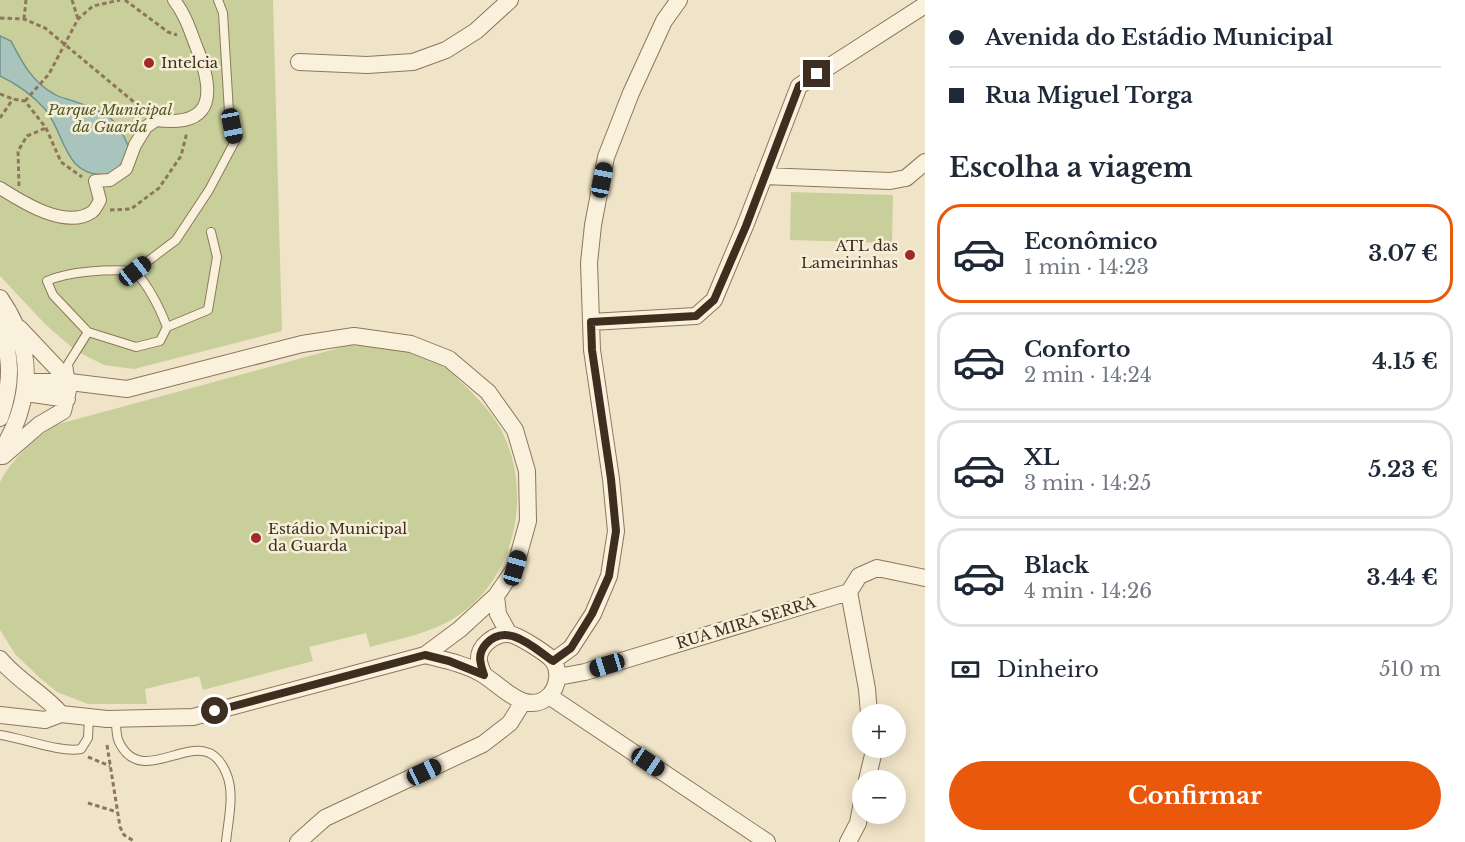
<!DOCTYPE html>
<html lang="pt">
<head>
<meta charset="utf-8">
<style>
	:root { --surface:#fff; --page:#f2f2f3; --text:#1f2937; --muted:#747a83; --line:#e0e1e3; --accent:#ea580c }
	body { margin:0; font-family:"Libre Baskerville",serif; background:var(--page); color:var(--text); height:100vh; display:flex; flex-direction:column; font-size:22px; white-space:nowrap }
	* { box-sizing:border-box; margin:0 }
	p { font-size:20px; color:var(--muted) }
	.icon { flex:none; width:33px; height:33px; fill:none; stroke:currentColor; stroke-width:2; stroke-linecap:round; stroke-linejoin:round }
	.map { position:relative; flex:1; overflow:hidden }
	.sheet { display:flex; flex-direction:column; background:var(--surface); width:540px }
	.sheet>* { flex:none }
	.hud { display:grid; align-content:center; height:132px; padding:0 24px; background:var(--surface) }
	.fabs { position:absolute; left:852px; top:704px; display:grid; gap:12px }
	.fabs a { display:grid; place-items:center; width:54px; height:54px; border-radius:50%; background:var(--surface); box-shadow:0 3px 15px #0003; font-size:30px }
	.end { position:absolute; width:27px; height:27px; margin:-14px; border:8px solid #3d2e20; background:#fff; box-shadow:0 0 0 3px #fff }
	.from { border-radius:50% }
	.car { position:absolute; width:18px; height:36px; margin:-18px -9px; border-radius:8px; box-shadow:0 0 4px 2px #0007; background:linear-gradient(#222 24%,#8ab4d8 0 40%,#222 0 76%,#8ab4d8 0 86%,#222 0) }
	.hud b { display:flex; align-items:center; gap:21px; height:57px; font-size:22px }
	.hud b+b { border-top:2px solid var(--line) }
	.hud i { width:15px; height:15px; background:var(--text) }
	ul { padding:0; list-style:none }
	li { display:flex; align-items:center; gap:18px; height:99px; margin:0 12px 9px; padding:0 12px; border:3px solid var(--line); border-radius:24px }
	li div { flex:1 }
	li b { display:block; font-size:22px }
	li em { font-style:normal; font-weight:800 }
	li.selected { border-color:var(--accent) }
	li>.icon { width:54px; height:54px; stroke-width:1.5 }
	h2 { padding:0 24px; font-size:27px; line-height:72px }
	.pay { display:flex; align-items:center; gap:15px; height:66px; padding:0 24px; font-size:22px }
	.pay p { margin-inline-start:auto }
	.cta { display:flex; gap:12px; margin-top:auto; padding:12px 24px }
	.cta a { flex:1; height:69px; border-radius:36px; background:var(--accent); color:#fff; font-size:24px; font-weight:800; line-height:69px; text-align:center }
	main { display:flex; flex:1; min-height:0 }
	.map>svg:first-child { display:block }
</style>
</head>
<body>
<main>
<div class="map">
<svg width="925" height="842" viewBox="0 0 925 842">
	<rect width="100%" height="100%" fill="#f0e4c8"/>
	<!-- green -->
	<path fill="#c9cf9b" d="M0 0H273L282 331 134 369 104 365 76 351 46 325 0 276Z
		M791 192 893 195 892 243 790 240Z
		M350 345C383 348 414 348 443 366 450 370 457 378 463 384 479 399 497 418 505 438 530 495 516 569 467 609 439 632 403 638 370 647L366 633 309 647 313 661 203 690 199 676 145 689 147 704H88L57 692 40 678 15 654 0 630V482C13 457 33 441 55 425Z"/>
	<!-- water -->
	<path fill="#a9c4bc" stroke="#6f938a" stroke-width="1.5" d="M0 36 11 41C22 62 32 82 54 94 60 98 69 99 76 102 106 112 118 118 129 148 124 160 119 175 102 175 63 173 65 133 45 109 32 95 17 84 0 76Z"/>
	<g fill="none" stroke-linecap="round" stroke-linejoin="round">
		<defs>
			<path id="service" d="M135 271 176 240 209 190 235 141 229 112 223 13 218 0
				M167 327 208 310 217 257 211 232
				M70 378 68 364 88 332 136 347 160 341 167 327C159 306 150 288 135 271 110 269 69 271 47 281L53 295 88 332
				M116 719C116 726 116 736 119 742 145 796 206 711 228 778 234 797 228 822 226 842
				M0 735C23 738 60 753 81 749L88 738 89 717"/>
			<path id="pedestrian" d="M0 188C22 202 66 230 92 212 95 210 98 204 100 200L95 181 110 180 126 169 135 145 146 127 156 120C217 128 214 90 196 46 190 30 185 14 174 0"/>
			<path id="minor" d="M299 62 367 65 413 62 446 50 476 31 510 0
				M764 176 890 181 906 178 925 162
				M0 298C25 334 33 371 19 414 15 428 6 442 0 456
				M0 321C11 358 13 381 0 418
				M591 322 696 316 714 300 745 226 799 86 925 5
				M26 388 33 394 67 399
				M3 456 39 425 63 411 70 382H35L26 388
				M849 592 867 689 869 714
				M496 596 498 614 509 634
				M425 655C444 660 465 664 482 674 501 685 527 718 550 695 558 686 560 670 553 661 548 654 518 635 509 634 495 633 477 646 479 662 480 666 482 671 484 675
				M0 659C18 681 43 693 61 714
				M553 661 571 648 593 614 609 576 616 531 611 479 592 350 589 263 593 225 606 157 631 93 664 21 679 0
				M558 677 585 672 849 592 859 576 877 568 925 578
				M549 696 767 842
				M0 715 45 720 61 714 107 719 193 717 425 655 460 629 496 596 515 568 528 521 527 471 515 430 488 392 449 359 411 344 354 336 302 344 127 389 70 382 19 328
				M867 780 873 755 872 747
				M298 842 325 818 483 744 510 723 523 702
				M848 842 858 823 862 802"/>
		</defs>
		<!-- service casing -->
		<use href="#service" stroke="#8d765c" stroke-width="10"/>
		<!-- pedestrian casing -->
		<use href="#pedestrian" stroke="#8d765c" stroke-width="14"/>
		<!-- minor casing -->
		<use href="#minor" stroke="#8d765c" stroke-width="18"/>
		<!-- path -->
		<path stroke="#8d765c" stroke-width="3" stroke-dasharray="4.5 3" stroke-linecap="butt" d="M72 0 78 19
			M125 0 168 32 177 35
			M0 18 24 19 45 28 146 112
			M24 19 26 0
			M0 94 13 99 25 101 46 128 61 162 82 177
			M25 101 49 74 78 19 93 6 120 0
			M0 118 13 99
			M19 186 18 151 27 136 46 128
			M110 210 131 209 159 188 181 156 187 132
			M107 745 120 827 124 835 134 841
			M88 757 110 766
			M88 803 117 812"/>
		<!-- service -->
		<use href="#service" stroke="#faf1dc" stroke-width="8"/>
		<!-- pedestrian -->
		<use href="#pedestrian" stroke="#faf1dc" stroke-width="12"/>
		<!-- minor -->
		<use href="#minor" stroke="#faf1dc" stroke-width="16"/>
	</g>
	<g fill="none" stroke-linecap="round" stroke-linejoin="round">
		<!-- route -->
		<path stroke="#3d2e20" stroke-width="8" d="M215 711 425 655 449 661 484 675C480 663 477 654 486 644 507 621 534 648 553 661L571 648 592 614 609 576 616 531 611 479 592 350 591 322 696 316 714 300 746 226 799 86 817 74"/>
	</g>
	<!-- markers -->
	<g fill="#9e2a2b" stroke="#f7eed8" stroke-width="2">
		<circle cx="149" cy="63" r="6"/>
		<circle cx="910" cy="255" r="6"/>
		<circle cx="256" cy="538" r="6"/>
	</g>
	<g text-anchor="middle" stroke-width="5" stroke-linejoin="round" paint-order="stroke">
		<!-- poi labels -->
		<g font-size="15" fill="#3d2e20" stroke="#f7eed8" text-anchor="start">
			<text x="161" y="68">Intelcia</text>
			<text x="898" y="251" text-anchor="end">ATL das<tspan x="898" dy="17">Lameirinhas</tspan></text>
			<text x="268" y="534">Estádio Municipal<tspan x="268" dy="17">da Guarda</tspan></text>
		</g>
		<!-- park labels -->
		<g font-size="15" font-style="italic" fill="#4d5a26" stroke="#f7eed8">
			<text x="110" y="115">Parque Municipal<tspan x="110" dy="17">da Guarda</tspan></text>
		</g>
		<!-- street labels -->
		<g font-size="15" fill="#3d2e20" stroke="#f7eed8">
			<text transform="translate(746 623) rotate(-17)" y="5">RUA MIRA SERRA</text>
		</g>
	</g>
</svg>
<div class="fabs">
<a>+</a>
<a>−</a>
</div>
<i class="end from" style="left:215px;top:711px"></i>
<i class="end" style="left:817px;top:74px"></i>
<i class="car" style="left:232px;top:126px;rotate:169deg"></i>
<i class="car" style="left:602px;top:180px;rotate:11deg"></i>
<i class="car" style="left:135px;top:271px;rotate:52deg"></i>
<i class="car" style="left:515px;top:568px;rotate:16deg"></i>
<i class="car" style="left:607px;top:665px;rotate:253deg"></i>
<i class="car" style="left:648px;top:762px;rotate:124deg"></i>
<i class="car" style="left:424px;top:772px;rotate:65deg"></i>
</div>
<section class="sheet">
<div class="hud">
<b><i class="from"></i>Avenida do Estádio Municipal</b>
<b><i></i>Rua Miguel Torga</b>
</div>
<h2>Escolha a viagem</h2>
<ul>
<li class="selected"><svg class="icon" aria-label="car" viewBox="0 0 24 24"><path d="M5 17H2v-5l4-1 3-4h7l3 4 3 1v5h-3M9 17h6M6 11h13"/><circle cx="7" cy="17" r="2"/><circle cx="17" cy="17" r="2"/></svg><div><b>Econômico</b><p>1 min · 14:23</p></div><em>3.07 €</em></li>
<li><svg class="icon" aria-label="car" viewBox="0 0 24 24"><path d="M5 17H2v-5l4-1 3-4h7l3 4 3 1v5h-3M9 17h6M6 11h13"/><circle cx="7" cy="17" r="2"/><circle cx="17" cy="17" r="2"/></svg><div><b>Conforto</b><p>2 min · 14:24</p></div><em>4.15 €</em></li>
<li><svg class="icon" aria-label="car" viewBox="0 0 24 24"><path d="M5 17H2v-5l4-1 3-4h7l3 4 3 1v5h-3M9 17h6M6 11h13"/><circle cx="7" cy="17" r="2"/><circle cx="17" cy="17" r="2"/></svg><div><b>XL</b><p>3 min · 14:25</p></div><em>5.23 €</em></li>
<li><svg class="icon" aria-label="car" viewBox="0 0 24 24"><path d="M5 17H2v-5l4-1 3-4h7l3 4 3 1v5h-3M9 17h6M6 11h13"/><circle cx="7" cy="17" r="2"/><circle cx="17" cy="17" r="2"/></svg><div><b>Black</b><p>4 min · 14:26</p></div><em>3.44 €</em></li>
</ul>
<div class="pay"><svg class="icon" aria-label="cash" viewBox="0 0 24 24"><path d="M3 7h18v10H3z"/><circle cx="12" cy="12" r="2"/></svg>Dinheiro<p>510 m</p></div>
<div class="cta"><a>Confirmar</a></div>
</section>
</main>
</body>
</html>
